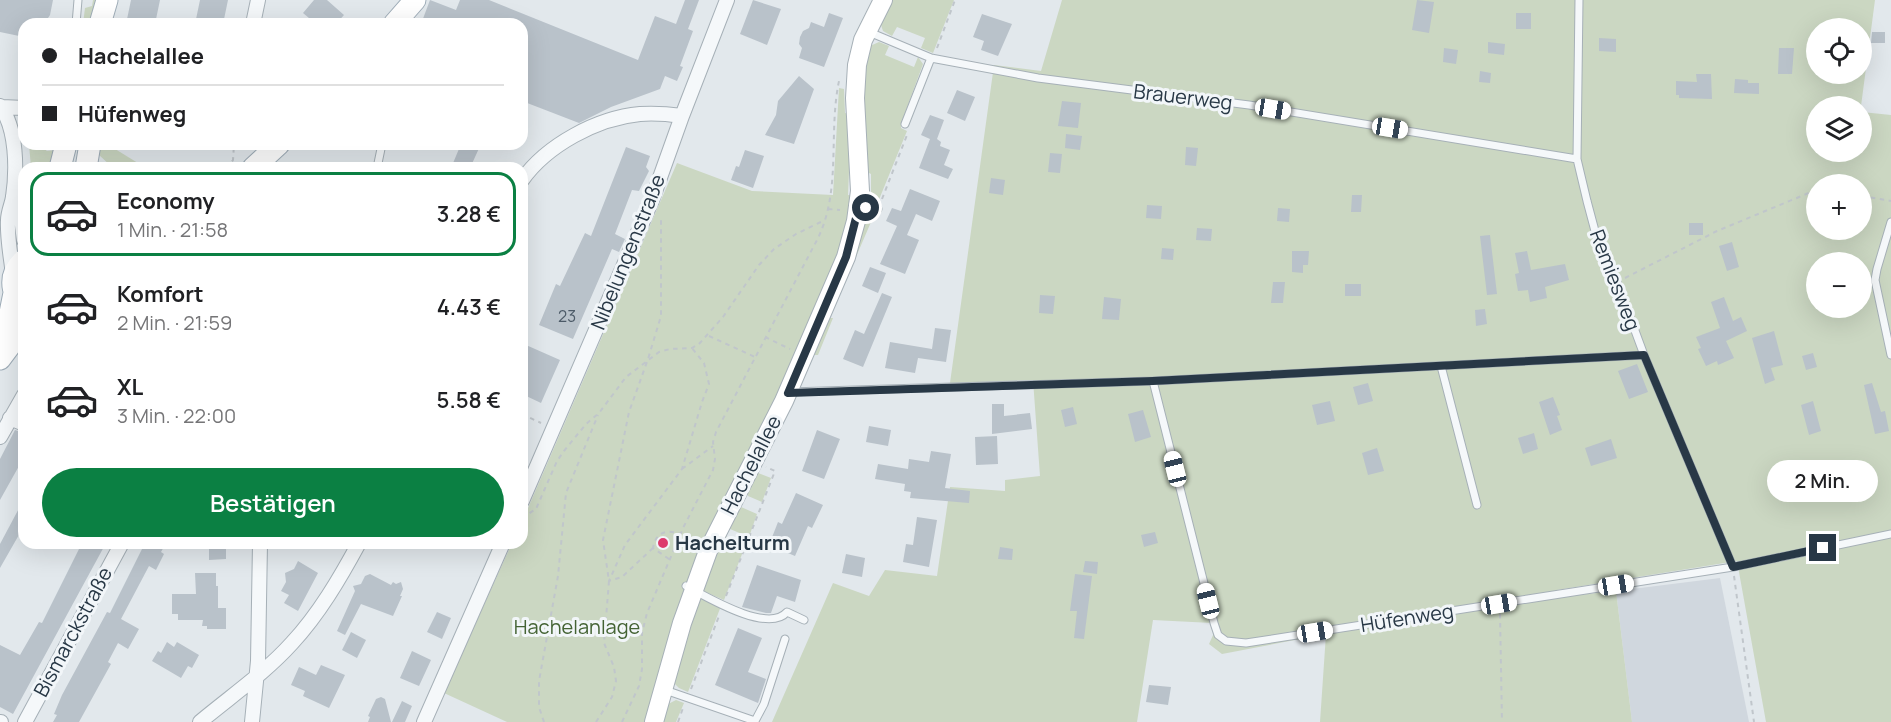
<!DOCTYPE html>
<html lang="de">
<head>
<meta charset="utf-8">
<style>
	:root { --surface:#fff; --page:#f6f6f6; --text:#202124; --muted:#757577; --line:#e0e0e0; --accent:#0b8043 }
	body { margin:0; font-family:Manrope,sans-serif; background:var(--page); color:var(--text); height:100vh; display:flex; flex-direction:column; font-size:22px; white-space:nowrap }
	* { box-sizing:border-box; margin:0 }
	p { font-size:20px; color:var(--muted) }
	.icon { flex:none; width:33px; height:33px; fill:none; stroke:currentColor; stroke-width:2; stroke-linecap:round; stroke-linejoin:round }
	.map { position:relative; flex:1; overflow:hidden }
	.side { position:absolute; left:18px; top:162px; width:510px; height:387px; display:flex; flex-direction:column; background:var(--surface); border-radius:18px; box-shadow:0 6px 24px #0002 }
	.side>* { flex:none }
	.top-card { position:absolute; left:18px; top:18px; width:510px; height:132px; border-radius:18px; box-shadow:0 6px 24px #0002; display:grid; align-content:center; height:132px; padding:0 24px; background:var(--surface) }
	.controls { position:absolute; left:1806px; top:18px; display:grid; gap:12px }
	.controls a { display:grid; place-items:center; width:66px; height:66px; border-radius:50%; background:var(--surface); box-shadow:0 6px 24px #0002; font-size:30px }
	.end { position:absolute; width:27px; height:27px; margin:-14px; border:8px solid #283846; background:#fff; box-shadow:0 0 0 3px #fff }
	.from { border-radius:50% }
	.bubble { position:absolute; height:42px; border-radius:21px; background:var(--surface); box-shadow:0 6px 24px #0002; font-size:20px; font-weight:600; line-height:42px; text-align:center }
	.car { position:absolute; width:18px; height:36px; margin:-18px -9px; border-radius:8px; box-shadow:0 0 4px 2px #0007; background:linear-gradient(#fff 24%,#345 0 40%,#fff 0 76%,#345 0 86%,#fff 0) }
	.top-card b { display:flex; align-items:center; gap:21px; height:57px; font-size:22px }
	.top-card b+b { border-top:2px solid var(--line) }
	.top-card i { width:15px; height:15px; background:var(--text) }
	ul { padding:10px 0 0; list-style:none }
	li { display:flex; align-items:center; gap:18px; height:84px; margin:0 12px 9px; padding:0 12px; border:3px solid transparent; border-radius:18px }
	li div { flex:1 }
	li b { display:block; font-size:22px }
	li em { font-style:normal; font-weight:600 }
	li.on { border-color:var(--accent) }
	li>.icon { width:54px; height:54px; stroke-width:1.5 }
	.primary-button { display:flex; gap:12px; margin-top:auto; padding:12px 24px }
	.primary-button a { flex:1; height:69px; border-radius:36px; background:var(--accent); color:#fff; font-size:24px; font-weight:600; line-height:69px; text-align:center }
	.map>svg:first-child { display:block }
</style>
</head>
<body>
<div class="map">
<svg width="1891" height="722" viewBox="0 0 1891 722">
	<rect width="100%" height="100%" fill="#e2e8ec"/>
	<!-- built -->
	<path fill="#d0d7de" d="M1720 578 1749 722H1632L1616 591Z"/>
	<!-- green -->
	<path fill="#cbd7c2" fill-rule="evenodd" d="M93 0H99L94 24H83L85 8 92 6Z
		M891 0H954L933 53 921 48 925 38 897 27 892 36 883 31 880 22Z
		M1062 0H1875L1861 106H1816V152H1862V112L1891 115V722H1766L1737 561 1557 590 1558 597 1616 591 1632 722H1320L1326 634 1222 654 1209 644 1214 633 1212 623 1153 620 1137 722H772L833 583 869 596 885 570 937 576 950 487 1005 491V480L1040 476 1033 380 950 383 994 65 1041 71ZM1816 28H1862V74H1816ZM1816 184H1862V230H1816ZM1816 262H1862V308H1816Z
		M879 42 889 46 885 55 914 67 918 57 923 64 901 124V128L907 131 878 202 871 199V174L867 172 862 83 870 46Z
		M839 88 844 89 845 113 849 114 853 171H849L848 195 856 196 826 292 793 356 648 722H507L444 693 512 543H522V522L677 163 752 191 833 195Z
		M29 144H38L47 151 56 150 51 168H31Z
		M99 144H107L146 168H113L98 154Z
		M867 213 874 215 856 257 855 256 865 214Z
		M829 318H833L818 355H814Z
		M758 473 771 478 762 502 748 496 746 492 755 474Z
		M741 507 757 514 749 537 730 529 728 526 737 509Z
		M725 536 746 544 724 600 703 591 701 587Z
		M700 598 721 606 688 692 679 688 674 683 681 649Z
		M676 700 684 703 676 722H662L666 705Z"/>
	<!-- building -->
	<path fill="#b9c2ca" d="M0 0H53L50 15 44 24H24V37L0 32Z
		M131 0H160L155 24H126Z
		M200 0H228L223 24H195Z
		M314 0H327L344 15 336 24H316L303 13Z
		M430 0 456 10 460 0H489L638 60 655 16 676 24 685 0H699L688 29 693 31 680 66 683 67 677 81 665 76 660 89 611 107 579 123 522 101V24H421Z
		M753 0 781 9 767 45 740 34Z
		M1417 0 1434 2 1429 33 1412 30Z
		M829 13 843 18 824 67 799 58 802 48 799 44 800 37 803 31 809 28 811 22 824 27Z
		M1516 13H1531V29H1516Z
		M982 14 1012 24 998 56 981 50 984 41 973 37Z
		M1872 32H1885V43H1871Z
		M1599 38 1616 39V52L1599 51Z
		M1488 42 1505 44 1504 55 1488 53Z
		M1444 48 1458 50 1456 64 1443 62Z
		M1779 48H1794L1792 74H1778Z
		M1480 71 1491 73 1490 83 1479 82Z
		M1696 74H1711L1712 99 1679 98V95H1676V81L1697 82Z
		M799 76 814 89 794 144 765 135 776 115 778 101Z
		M1735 79 1748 80V83H1759V94L1734 93Z
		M957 90 975 97 965 121 947 113Z
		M1062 101 1081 103 1078 128 1058 126Z
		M930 115 944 120 937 139 941 142 940 146 950 150 944 165 953 169 948 179 919 168 930 139 921 135Z
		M1066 134 1082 136 1080 150 1065 148Z
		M461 144H481L470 168H451Z
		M626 147 650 156 646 167 649 171 639 191 632 190 615 234 625 239 619 252 612 249 573 339 539 325 556 284 560 286 585 233 591 236Z
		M1186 147 1198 148 1196 166 1185 165Z
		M745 150 764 156 753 188 731 180 736 166 739 167Z
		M1050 153 1062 154 1060 173 1048 172Z
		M991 178 1005 180 1003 195 989 193Z
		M910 189 940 201 932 221 916 214 907 235 919 240 905 274 880 264 897 226 886 221 892 208 901 211Z
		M1352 195H1362L1361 212H1351Z
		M1147 205 1162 206 1161 219 1146 218Z
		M1278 208 1290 209 1289 222 1277 221Z
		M1689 223H1703V235H1689Z
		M1197 228 1212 229 1211 241 1196 240Z
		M1490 235 1497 294 1487 295 1480 236Z
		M1732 242 1739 267 1727 271 1719 246Z
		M1162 248 1174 249 1173 260 1161 259Z
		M1292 251H1309L1308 265H1303V273L1292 272Z
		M1527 251 1531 270 1565 264 1569 280 1545 287 1547 298 1530 302 1528 290 1518 291 1515 274 1519 273 1515 253Z
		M870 267 886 273 878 293 862 286Z
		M1273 282H1285L1283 303H1271Z
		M1345 284H1361V296H1345Z
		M882 293 892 297 863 367 843 359 855 330 864 334Z
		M1040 295 1055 296 1053 314 1039 313Z
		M1104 297 1121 299 1119 320 1102 319Z
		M1724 297 1733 321 1741 317 1747 331 1726 341 1734 358 1718 365 1717 361 1706 366 1698 349 1701 348 1696 337 1720 328 1711 302Z
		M1485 309 1487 324 1476 326 1475 310Z
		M935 328 951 330 946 362 918 358 915 373 885 368 890 342 932 349Z
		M1774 331 1783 365 1771 368 1775 380 1765 384 1752 338Z
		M526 345 560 360 541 403 522 394V355Z
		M1813 353 1817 367 1806 370 1802 356Z
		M1637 364 1648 392 1629 399 1618 371Z
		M1368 383 1373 401 1358 405 1353 387Z
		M1872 383 1881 412 1885 411 1889 431 1875 434 1864 385Z
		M1553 397 1560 415 1557 416 1562 430 1550 435 1539 402Z
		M1330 401 1335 421 1317 425 1312 405Z
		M1813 401 1821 431 1809 435 1801 405Z
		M992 404H1004V416L1030 413 1032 429 992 434Z
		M1073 407 1077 424 1065 427 1061 410Z
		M1143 410 1151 437 1135 442 1128 414Z
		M869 426 891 430 888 446 866 442Z
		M15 430 24 433V457L0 500V459Z
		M817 430 840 439 824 479 802 471Z
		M1534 433 1538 449 1523 454 1518 438Z
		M997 436 998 464 976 465 975 437Z
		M1611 439 1617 458 1591 466 1585 448Z
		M1377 448 1384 471 1368 475 1362 453Z
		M931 451 951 454 945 488 970 491 969 503 910 498 911 492 904 491 905 484 875 479 878 464 908 469 909 459 929 462Z
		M796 493 823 505 812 528 808 526 795 556 769 545 778 522 782 524Z
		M24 499V526L0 568V544Z
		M917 517 937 520 929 567 903 562 906 544 913 545Z
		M1155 532 1158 543 1144 547 1141 535Z
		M82 543H106L13 714 0 707V645L20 655 39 622 42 623Z
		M145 543H166L161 552 164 554 156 570 149 566 121 619 139 629 128 649 118 643 108 662 111 664 79 722H53L57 715 54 714 62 695 107 612 110 613Z
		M209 543H226V559L209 560Z
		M1000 547 1013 549 1012 560 998 559Z
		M846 554 865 558 862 577 842 573Z
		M298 561 318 573 298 611 284 603 289 595 281 591 286 582 285 573 294 569Z
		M1085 561 1098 562 1097 574 1083 572Z
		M757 565 801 580 795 602 777 596 771 613H766L742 607Z
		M195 573H216V586H218V608H226V629H207V626H202L203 620H178V614H172V594H196Z
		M370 574 391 585 393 582 396 584 401 582 403 589 400 596H402L393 616 361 604 345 635 337 631 355 591 353 586 361 584 365 576Z
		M1075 574 1092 576 1084 639 1074 638 1077 611H1070Z
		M437 612 451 618 442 639 427 632Z
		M738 628 762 638 748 672 766 679 758 703 715 685Z
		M351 632 366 640 357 658 342 650Z
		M167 642 174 647 177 642 199 655 192 668 188 666 181 678 152 661 158 651 161 653Z
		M412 651 431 660 419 686 400 678Z
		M321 665 345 675 329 708 303 696 305 691 291 685 299 667 316 675Z
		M1149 685 1171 687 1168 705 1146 702Z
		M381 697 385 699 391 722H368L370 717 368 716 376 699Z
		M402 701 412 706 405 722H392Z"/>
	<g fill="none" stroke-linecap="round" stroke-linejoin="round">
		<defs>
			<path id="lane" d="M1579 0 1577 159 1587 201 1595 231 1617 282 1644 355 1733 567
				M76 24 78 0
				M869 32 931 58 1038 78 1249 105 1577 159
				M905 124 931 58
				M377 168 382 144
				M860 209H878
				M1891 222 1877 269 1875 280 1891 355
				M1441 366 1477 505
				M1153 381 1214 623 1218 635 1226 641 1246 643 1733 567 1891 534
				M790 392 1153 381 1644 355
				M686 586C707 597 768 634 787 612L804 620
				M665 690 755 721 764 704 785 639"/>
			<path id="street" d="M253 24 258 0
				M0 106C17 128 17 170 13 197 12 204 8 212 8 220 7 238 11 257 13 275
				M2 107 24 108
				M522 180C547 145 597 118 640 114 654 113 668 114 682 116
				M13 196 21 218 24 240
				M10 418 24 424
				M0 437 24 395
				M522 501 652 200 682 116 727 0
				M0 722H1
				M25 722 122 543
				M200 722C231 696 265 673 292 643 319 614 340 578 359 543
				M252 722 258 661 260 543
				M424 722 503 543"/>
			<path id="secondary" d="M654 722 682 623 708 551 784 401 846 257 856 221 860 191 855 98 857 65 863 40 883 0"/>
			<path id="primary" d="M100 24 107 0
				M394 24 415 0
				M60 168 66 144
				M86 168 90 144
				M253 168 279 144
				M24 260C9 273 9 292 24 305
				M0 343 9 318 14 293
				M0 359 24 327"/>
		</defs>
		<!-- lane casing -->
		<use href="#lane" stroke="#a6b0b7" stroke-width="9"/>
		<!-- street casing -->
		<use href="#street" stroke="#a6b0b7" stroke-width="16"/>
		<!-- secondary casing -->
		<use href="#secondary" stroke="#a6b0b7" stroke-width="20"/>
		<!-- primary casing -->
		<use href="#primary" stroke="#a0aeb9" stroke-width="23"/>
		<!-- path -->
		<path stroke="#c0c6cb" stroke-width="2" stroke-dasharray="4.5 4.5" stroke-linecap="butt" d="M937 48 955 0
			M226 168 233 160 234 144
			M1862 196 1891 201
			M882 199 907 135
			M828 209 840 210
			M1625 278 1717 231 1816 190
			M709 336 755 357
			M765 337 790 349
			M20 363 24 381
			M522 414 541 423
			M682 469 713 446
			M522 518 536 509 557 461 564 451 586 424 599 413 626 377 659 352 670 349 692 348 699 344 723 317 759 265 774 249 796 234 825 220
			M653 548 622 577 609 581 625 545 682 469 702 402 709 384 704 363 692 348
			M669 559 653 548C656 532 666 529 681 534
			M1734 576 1754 722
			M726 596 775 471 766 467
			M1500 614 1502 722
			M691 689 719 616
			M544 722 539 707V681L558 576 566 493 598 415
			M596 722 612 697 616 681 614 667 604 643 609 581 603 540 629 412 648 359 661 316V217
			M622 722 639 686 642 669V633L647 613 684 526 713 470 715 459 713 442 716 432 817 240C842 191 828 133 839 81
			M678 722 683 708"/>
		<!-- lane -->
		<use href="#lane" stroke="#f5f8fa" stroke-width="7"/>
		<!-- street -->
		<use href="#street" stroke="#f5f8fa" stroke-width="14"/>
		<!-- secondary -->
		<use href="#secondary" stroke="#fff" stroke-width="18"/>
		<!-- primary -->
		<use href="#primary" stroke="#fff" stroke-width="21"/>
	</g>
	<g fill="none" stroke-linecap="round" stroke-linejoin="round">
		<!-- route -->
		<path stroke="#283846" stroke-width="8" d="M866 208 858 210 846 257 788 393 1153 381 1644 355 1733 567 1823 548"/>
	</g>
	<!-- markers -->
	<circle fill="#dd3b6d" stroke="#f2f6f9" stroke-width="2" cx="663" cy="543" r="6"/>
	<g text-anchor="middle" stroke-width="6" stroke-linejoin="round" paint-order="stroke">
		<!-- number labels -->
		<g font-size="16" fill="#4c5a67">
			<text x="567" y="322">23</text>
		</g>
		<!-- street labels -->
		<g font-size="20" fill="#283846" stroke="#f2f6f9">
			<text transform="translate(1183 97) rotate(7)" y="7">Brauerweg</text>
			<text transform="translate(628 252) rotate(-68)" y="7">Nibelungenstraße</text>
			<text transform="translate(1615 280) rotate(69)" y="7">Remiesweg</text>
			<text transform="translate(751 465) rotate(-63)" y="7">Hachelallee</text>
			<text transform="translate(1407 618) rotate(-9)" y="7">Hüfenweg</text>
			<text transform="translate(73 632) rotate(-62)" y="7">Bismarckstraße</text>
		</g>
		<!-- poi labels -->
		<g font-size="20" font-weight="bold" fill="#283846" stroke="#f2f6f9" text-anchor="start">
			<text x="675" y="550">Hachelturm</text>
		</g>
		<!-- park labels -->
		<g font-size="20" fill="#446334" stroke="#f2f6f9">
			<text x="577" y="634">Hachelanlage</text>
		</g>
	</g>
</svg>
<div class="controls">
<a><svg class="icon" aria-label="locate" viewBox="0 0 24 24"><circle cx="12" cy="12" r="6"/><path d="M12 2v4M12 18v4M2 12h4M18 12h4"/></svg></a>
<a><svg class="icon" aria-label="layers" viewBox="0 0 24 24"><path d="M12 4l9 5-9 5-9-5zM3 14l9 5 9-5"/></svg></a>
<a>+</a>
<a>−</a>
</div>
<i class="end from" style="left:866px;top:208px"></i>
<i class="end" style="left:1823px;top:548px"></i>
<div class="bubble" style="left:1767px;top:460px;width:111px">2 Min.</div>
<i class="car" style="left:1273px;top:109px;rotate:99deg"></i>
<i class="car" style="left:1390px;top:128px;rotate:99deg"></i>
<i class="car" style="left:1175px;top:469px;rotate:346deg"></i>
<i class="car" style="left:1616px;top:585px;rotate:81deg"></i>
<i class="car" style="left:1208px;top:601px;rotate:346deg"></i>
<i class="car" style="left:1499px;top:604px;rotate:81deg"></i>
<i class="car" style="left:1315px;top:632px;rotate:81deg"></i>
<div class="top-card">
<b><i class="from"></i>Hachelallee</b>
<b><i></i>Hüfenweg</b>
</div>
<section class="side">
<ul>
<li class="on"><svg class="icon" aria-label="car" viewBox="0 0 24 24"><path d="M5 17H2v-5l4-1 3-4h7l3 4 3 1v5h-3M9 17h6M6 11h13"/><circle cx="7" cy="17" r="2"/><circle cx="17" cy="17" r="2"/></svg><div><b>Economy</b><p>1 Min. · 21:58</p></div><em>3.28 €</em></li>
<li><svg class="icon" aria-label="car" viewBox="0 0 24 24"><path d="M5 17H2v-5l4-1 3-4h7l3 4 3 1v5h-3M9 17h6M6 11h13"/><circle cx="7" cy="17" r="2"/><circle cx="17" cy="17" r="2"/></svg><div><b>Komfort</b><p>2 Min. · 21:59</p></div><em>4.43 €</em></li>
<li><svg class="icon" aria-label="car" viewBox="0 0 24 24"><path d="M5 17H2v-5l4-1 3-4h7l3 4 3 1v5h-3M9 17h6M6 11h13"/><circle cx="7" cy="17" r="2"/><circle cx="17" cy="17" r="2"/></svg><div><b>XL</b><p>3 Min. · 22:00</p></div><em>5.58 €</em></li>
</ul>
<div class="primary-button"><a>Bestätigen</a></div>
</section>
</div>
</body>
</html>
